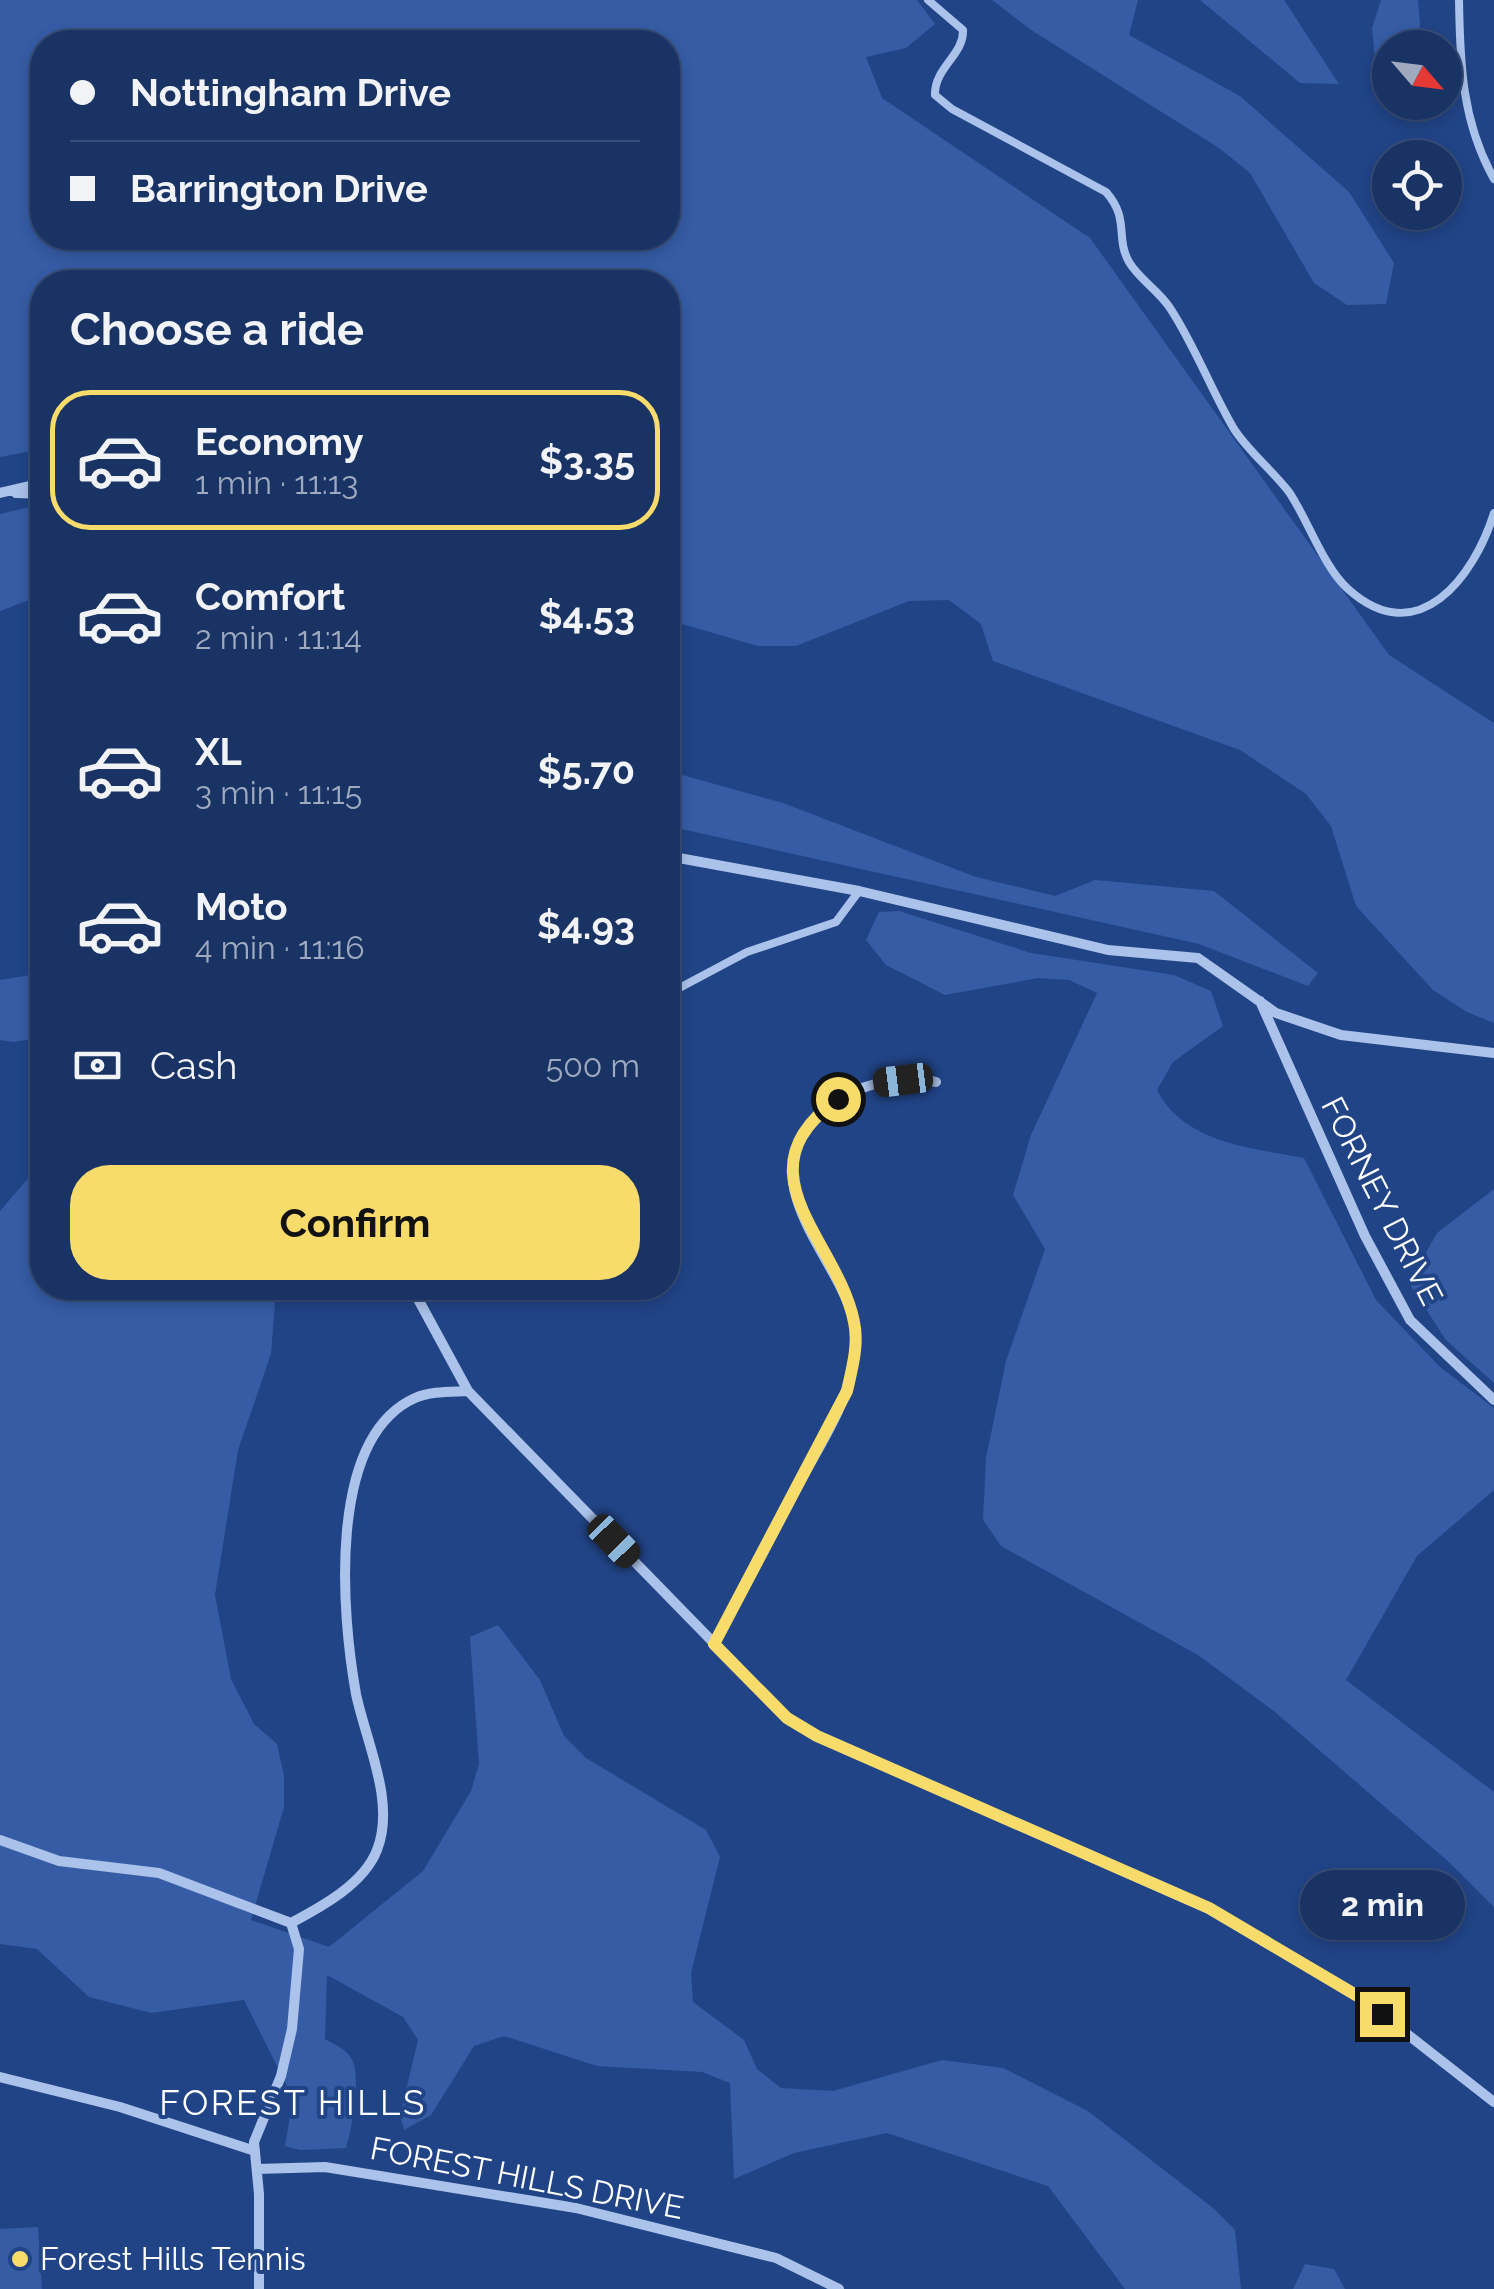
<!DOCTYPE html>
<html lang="en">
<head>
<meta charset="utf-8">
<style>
	:root { --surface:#193365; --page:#223b6b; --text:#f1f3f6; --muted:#9faabf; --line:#374e79; --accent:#f7dc6c }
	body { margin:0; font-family:Raleway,sans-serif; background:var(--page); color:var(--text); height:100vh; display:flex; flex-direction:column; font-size:38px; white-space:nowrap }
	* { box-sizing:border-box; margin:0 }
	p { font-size:32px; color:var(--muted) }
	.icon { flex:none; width:55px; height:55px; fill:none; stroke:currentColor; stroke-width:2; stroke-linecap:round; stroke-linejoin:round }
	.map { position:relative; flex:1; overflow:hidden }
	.panel { position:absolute; left:30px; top:270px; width:650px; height:1030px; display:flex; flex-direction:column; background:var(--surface); border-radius:40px; box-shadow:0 5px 15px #0003,0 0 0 2px var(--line) }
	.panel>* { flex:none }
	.hud { position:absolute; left:30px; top:30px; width:650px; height:220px; border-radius:40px; box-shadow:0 5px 15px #0003,0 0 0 2px var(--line); display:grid; align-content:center; height:220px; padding:0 40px; background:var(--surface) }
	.needle { width:65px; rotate:118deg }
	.buttons { position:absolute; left:1372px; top:30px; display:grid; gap:20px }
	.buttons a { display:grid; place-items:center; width:90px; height:90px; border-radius:50%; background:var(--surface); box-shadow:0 5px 15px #0003,0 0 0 2px var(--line); font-size:50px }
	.end { position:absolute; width:45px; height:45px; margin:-22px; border:12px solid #f7dc6c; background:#111; box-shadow:0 0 0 5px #111 }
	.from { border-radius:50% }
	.bubble { position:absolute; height:70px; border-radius:35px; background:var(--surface); box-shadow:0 5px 15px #0003,0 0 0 2px var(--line); font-size:32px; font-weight:700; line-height:70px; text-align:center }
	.car { position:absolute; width:30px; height:60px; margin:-30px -15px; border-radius:12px; box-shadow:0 0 8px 2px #0007; background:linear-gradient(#222 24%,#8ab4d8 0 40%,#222 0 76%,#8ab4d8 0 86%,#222 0) }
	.hud b { display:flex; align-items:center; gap:35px; height:95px; font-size:38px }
	.hud b+b { border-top:2px solid var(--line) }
	.hud i { width:25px; height:25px; background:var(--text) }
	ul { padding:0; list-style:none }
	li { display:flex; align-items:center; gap:30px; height:140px; margin:0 20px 15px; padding:0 20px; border:5px solid transparent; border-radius:40px }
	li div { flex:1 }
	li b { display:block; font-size:38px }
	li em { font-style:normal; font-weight:700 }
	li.current { border-color:var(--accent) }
	li>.icon { width:90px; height:90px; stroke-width:1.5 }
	h2 { padding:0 40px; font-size:45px; line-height:120px }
	.pay { display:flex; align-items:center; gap:25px; height:110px; padding:0 40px; font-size:38px }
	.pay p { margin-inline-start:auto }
	.primary-button { display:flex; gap:20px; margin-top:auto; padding:20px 40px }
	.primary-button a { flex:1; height:115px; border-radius:40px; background:var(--accent); color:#111; font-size:40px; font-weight:700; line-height:115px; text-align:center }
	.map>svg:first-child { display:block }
</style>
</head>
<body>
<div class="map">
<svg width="1494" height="2289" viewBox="0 0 1494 2289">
	<rect width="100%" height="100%" fill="#214487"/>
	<!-- green -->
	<path fill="#355ca5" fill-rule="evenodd" d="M0 0H917L935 24 906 48 866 57 882 98 1090 238 1389 655 1494 723V1023L1467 1012 1433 990 1356 906 1331 826 1306 794 1240 750 993 661 981 624 949 600 909 601 796 646H758L682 624 668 633V282H42V449L0 457ZM42 42H668V238H42Z
		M992 0H1138L1129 35 1240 96 1349 192 1394 263 1386 304 1347 305 1314 283 1250 173 1219 148 1031 30Z
		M1200 0H1284L1339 84 1300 83Z
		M1381 0H1418L1420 24 1416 47 1390 48V67L1376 70 1372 28Z
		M42 504V595L0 611V514Z
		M668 771 783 803 976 877 1055 896 1095 880 1214 891 1318 973 1308 986 1199 944 668 826Z
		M899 911 1031 953 1174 975 1211 991 1223 1026 1173 1062 1157 1090C1184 1143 1251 1148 1304 1158L1376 1300 1440 1367 1494 1408V1490L1417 1556 1346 1680 1494 1792V1907L1450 1863 1275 1712 1198 1655 1001 1546 983 1520 986 1458 1006 1361 1045 1249 1013 1195 1031 1135 1097 993 1069 980 1038 978 945 995 886 965 866 940 879 912Z
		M42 973V1037L14 1042 0 1040V980Z
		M42 1162V1288H276L271 1354 238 1450 215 1595 231 1679 254 1724 277 1744 284 1775V1807L251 1920 329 1947 423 1871 471 1791 479 1764 470 1637 498 1625 540 1680 564 1736 586 1758 706 1830 720 1857 691 1973 693 2002 744 2040 757 2069 781 2088 833 2091 942 2060 1003 2068 1088 2111 1213 2208 1235 2230 1241 2289H1125L1048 2186 887 2133 794 2153 734 2179 730 2083 702 2072 597 2066 504 2036 474 2046 431 2115 404 2130 400 2115 418 2040 403 2017 327 1975 325 2039C334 2044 346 2049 351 2058 362 2074 352 2130 346 2148L300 2150 285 2146 293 2098 244 2000 151 2013 89 1997 37 1949 0 1944V1211Z
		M1494 1189V1383L1446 1340 1409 1283 1437 1233Z
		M38 2227 42 2289H0V2229Z
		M1305 2264 1334 2269 1345 2289H1293Z"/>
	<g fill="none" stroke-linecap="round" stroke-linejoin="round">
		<!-- service -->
		<path stroke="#abc2ea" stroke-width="8" d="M928 0 963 30C964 55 934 68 935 95L952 109 1106 192C1130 219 1115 237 1129 262 1139 279 1159 291 1170 308 1195 346 1211 390 1234 429 1249 452 1272 470 1289 492 1308 520 1324 568 1348 589 1418 652 1474 577 1494 513
			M1459 0C1460 64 1462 122 1494 179
			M668 994 747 952 836 922 859 891"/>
		<!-- minor -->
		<path stroke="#abc2ea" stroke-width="10" d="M0 493 42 483
			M16 493 42 494
			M668 856 859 891 1108 950 1198 958 1276 1013 1341 1035 1494 1053
			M1260 1001 1365 1236 1410 1320 1494 1400
			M412 1288 468 1391
			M714 1644C743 1590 771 1536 800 1482 820 1444 846 1407 853 1364 855 1349 857 1333 853 1318 838 1261 766 1196 803 1135 813 1120 824 1107 840 1098 867 1083 906 1074 936 1082
			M0 1840 59 1861 159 1873 291 1923 299 1949 292 2029 281 2076 254 2142 259 2194V2289
			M291 1923C321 1907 364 1884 377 1850 396 1802 366 1742 356 1694 342 1616 326 1438 415 1398 431 1391 451 1392 468 1391L787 1718 817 1736 1209 1909 1361 1998 1494 2102
			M0 2077 120 2107 255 2151
			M257 2169 325 2167 576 2208 776 2258 839 2289"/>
	</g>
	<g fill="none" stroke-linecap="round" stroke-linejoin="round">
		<!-- route -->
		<path stroke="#f7dc6c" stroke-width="12" d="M838 1099C735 1172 838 1240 854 1322 859 1344 852 1369 847 1391L714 1644 787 1718 817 1736 1209 1908 1361 1998 1382 2014"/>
	</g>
	<!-- markers -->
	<circle fill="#f7dc6c" stroke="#214487" stroke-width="4" cx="20" cy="2259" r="10"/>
	<g text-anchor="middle" stroke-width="8" stroke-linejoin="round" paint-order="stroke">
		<!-- street labels -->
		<g font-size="32" fill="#fff" stroke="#214487">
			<text transform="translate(1382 1201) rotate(63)" y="11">FORNEY DRIVE</text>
			<text transform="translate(527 2178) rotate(11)" y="11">FOREST HILLS DRIVE</text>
		</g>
		<!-- poi labels -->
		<g font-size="32" fill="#fff" stroke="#214487" text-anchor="start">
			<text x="40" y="2270">Forest Hills Tennis</text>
		</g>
		<!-- neighbourhood labels -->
		<g font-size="35" letter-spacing="2.5" fill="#fff" stroke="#214487">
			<text x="293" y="2115">FOREST HILLS</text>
		</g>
	</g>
</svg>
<div class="buttons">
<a><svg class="needle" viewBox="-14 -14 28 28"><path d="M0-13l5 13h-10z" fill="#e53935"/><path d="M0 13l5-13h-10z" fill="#9faabf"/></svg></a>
<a><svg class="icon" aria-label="locate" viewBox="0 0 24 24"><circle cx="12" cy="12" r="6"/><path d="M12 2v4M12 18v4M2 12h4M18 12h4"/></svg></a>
</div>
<i class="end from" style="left:838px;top:1099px"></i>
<i class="end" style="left:1382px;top:2014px"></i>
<div class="bubble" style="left:1300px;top:1870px;width:165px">2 min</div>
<i class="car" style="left:903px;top:1080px;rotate:263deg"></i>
<i class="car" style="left:614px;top:1541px;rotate:136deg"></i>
<div class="hud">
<b><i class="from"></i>Nottingham Drive</b>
<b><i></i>Barrington Drive</b>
</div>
<section class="panel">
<h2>Choose a ride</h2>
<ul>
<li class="current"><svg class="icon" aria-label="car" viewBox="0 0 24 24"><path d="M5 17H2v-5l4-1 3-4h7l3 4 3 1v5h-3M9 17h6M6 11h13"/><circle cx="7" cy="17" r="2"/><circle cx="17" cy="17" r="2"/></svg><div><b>Economy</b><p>1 min · 11:13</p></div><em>$3.35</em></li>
<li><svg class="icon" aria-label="car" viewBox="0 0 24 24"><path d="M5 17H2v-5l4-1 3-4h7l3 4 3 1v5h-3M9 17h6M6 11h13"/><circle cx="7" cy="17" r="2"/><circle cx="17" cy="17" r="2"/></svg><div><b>Comfort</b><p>2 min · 11:14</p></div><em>$4.53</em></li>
<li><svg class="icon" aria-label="car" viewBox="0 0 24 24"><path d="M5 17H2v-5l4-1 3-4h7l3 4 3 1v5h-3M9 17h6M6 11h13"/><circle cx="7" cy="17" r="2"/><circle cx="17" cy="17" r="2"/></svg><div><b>XL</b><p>3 min · 11:15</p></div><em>$5.70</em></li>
<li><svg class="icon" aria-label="car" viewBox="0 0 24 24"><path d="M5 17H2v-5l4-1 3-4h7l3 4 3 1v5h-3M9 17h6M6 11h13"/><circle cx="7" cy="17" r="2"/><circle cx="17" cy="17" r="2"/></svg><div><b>Moto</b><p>4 min · 11:16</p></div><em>$4.93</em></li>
</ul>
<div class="pay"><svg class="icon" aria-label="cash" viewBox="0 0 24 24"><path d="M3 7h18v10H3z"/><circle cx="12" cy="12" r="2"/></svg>Cash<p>500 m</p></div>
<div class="primary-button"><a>Confirm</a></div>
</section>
</div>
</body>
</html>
